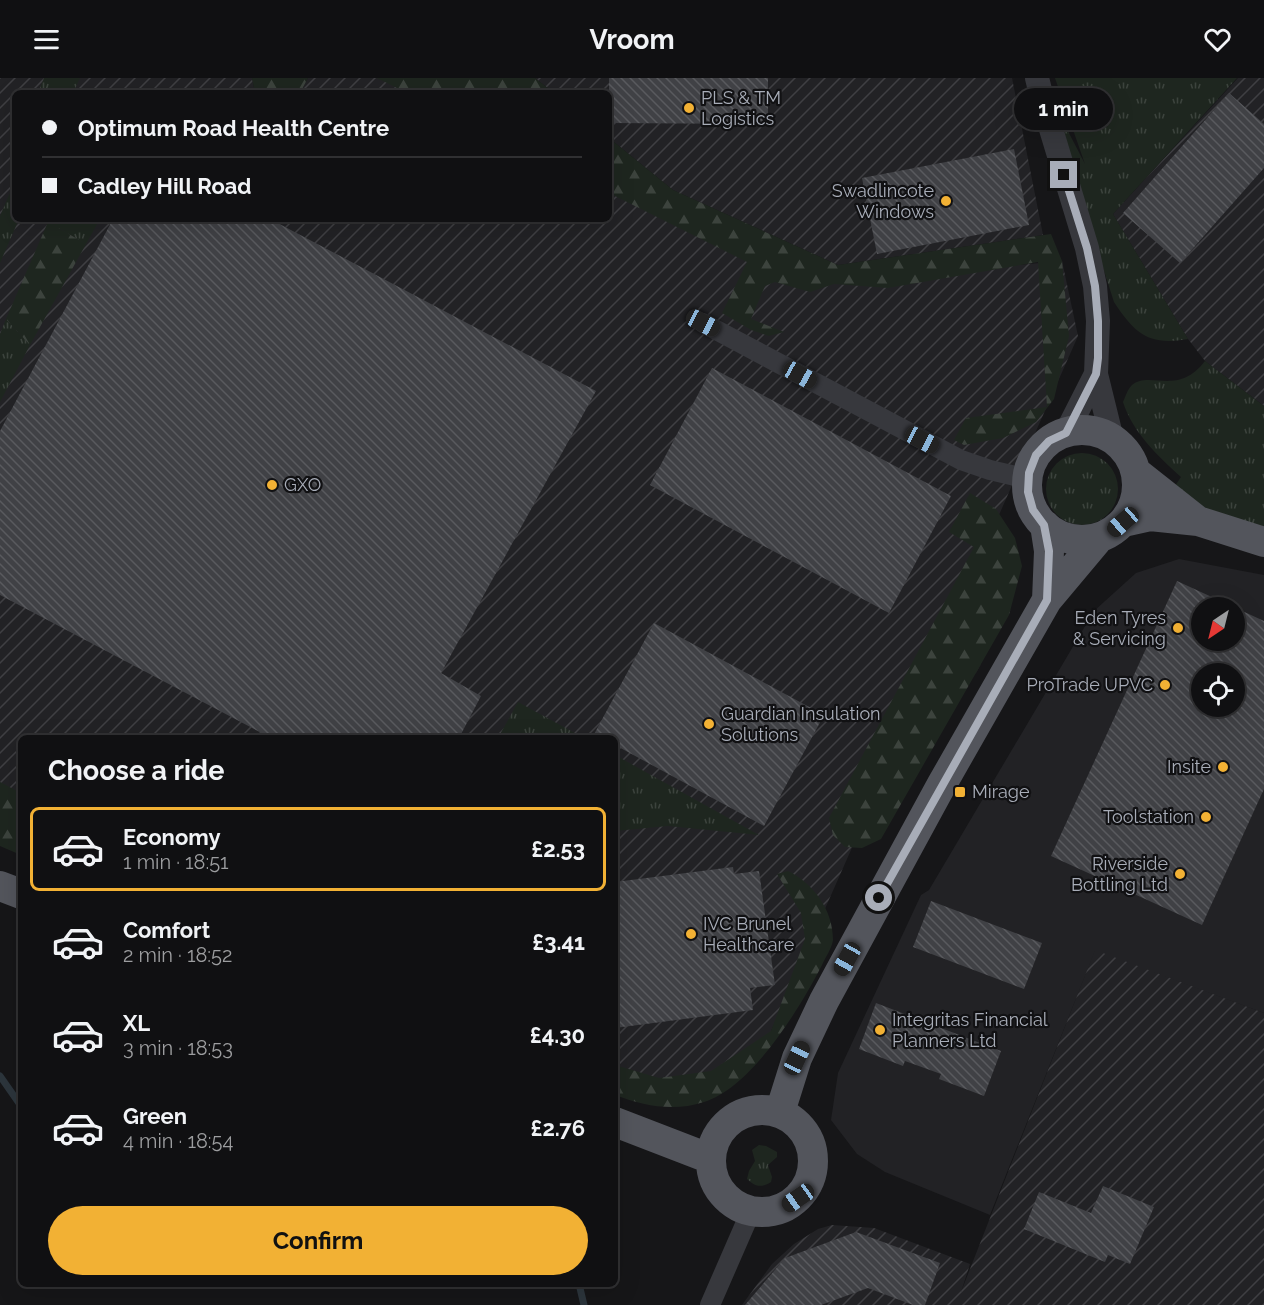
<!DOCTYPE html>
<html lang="en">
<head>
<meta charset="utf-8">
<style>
	:root { --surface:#101012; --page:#19191b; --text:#f1f3f6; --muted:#9c9d9f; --line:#303032; --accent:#f2b134 }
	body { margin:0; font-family:Raleway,sans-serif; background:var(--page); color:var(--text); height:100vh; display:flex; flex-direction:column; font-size:22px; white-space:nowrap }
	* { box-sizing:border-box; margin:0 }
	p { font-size:20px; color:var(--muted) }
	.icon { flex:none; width:33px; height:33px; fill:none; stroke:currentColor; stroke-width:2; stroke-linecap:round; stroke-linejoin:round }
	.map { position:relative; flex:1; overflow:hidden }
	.sheet { position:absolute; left:18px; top:657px; width:600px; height:552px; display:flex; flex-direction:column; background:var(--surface); border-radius:9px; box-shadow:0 6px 24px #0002,0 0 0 2px var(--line) }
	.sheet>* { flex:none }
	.banner { position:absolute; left:12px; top:12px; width:600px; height:132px; border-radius:9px; box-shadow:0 6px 24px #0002,0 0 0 2px var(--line); display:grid; align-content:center; height:132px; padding:0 30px; background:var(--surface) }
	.needle { width:39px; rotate:215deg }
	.buttons { position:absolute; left:1191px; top:519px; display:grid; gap:12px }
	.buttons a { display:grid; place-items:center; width:54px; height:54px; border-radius:50%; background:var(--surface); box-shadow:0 6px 24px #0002,0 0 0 2px var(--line); font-size:30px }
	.end { position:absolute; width:27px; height:27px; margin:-14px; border:8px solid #a8adb8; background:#111; box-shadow:0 0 0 3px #111 }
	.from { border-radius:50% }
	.bubble { position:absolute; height:42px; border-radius:21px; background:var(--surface); box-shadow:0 6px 24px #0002,0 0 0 2px var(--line); font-size:20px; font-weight:700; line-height:42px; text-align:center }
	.car { position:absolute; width:18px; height:36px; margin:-18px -9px; border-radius:8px; box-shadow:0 0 4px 2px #0007; background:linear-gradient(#222 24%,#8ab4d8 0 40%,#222 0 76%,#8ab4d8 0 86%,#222 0) }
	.banner b { display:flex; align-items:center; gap:21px; height:57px; font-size:22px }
	.banner b+b { border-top:2px solid var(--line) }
	.banner i { width:15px; height:15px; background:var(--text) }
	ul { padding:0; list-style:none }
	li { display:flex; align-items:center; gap:18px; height:84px; margin:0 12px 9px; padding:0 18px; border:3px solid transparent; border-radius:9px }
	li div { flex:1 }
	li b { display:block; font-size:22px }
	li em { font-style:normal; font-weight:700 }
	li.selected { border-color:var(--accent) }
	li>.icon { width:54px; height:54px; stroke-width:1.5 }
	h2 { padding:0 30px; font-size:27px; line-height:72px }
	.button { display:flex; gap:12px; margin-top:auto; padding:12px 30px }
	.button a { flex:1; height:69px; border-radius:36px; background:var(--accent); color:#111; font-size:24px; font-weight:700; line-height:69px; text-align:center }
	header { display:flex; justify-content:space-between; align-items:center; height:78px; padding:0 30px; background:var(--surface); font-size:27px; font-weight:700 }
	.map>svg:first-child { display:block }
</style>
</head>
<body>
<header><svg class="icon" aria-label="menu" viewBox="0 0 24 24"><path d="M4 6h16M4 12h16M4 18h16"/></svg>Vroom<svg class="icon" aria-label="heart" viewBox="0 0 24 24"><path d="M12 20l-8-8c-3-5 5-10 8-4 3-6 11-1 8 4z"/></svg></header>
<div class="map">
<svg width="1264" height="1227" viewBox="0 0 1264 1227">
	<defs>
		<pattern id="industrial-furrows" width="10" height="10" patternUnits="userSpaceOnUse" patternTransform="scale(1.5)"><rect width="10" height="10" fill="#222225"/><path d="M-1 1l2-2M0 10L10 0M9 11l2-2" fill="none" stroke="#3f3f43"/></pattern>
		<pattern id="grass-tufts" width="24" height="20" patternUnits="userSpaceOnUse" patternTransform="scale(1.5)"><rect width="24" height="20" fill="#1e261f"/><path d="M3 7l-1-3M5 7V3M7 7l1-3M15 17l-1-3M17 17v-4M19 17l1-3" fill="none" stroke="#3c433d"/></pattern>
		<pattern id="forest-firs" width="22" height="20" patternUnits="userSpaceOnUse" patternTransform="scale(1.5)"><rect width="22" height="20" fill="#1e261f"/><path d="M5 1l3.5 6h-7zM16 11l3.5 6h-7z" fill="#3c433d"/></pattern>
		<pattern id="building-back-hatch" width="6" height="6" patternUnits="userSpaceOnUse" patternTransform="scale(1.5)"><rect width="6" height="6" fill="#404145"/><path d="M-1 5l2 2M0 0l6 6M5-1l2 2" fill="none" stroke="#595a5e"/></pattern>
	</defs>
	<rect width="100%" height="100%" fill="#161618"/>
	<!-- built -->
	<path fill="#222225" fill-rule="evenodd" d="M1179 481 1264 497V935L1095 873 990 1137 885 1094 857 1076 831 1042 838 995 921 817 929 812 1094 533 1136 495ZM1202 530H1234V562H1202ZM1202 596H1234V628H1202Z"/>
	<!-- industrial -->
	<path fill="url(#industrial-furrows)" d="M0 0H252L255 15H15V141H609V106L822 205 1062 183 1078 258 771 953 717 1003 660 1012 615 995V660H21V771L0 763Z
		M308 0H381L413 15H300Z
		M535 0H1012L1043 157 838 187 673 112 609 60V15H554Z
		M1238 0H1264V328L1205 283 1188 261 1113 136Z
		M1095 872 1264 935V1227H742L772 1186 794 1166 818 1151 832 1147 874 1150 970 1186 961 1214Z"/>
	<!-- grass -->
	<path fill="url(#grass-tufts)" d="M44 0H80L73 15H38Z
		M1055 0H1237L1113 136 1188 261C1149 268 1135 256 1114 224L1058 48V34L1085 86Z
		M15 103V141H19L0 185V138Z
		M49 141H100L86 166 48 144Z
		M6 241 30 267 0 324V256Z
		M1205 283 1264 328V456L1205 430 1175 408 1181 399C1158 378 1133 355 1123 324 1126 318 1127 312 1132 307 1150 292 1178 319 1205 283Z
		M1046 411a36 36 0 1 1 72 0a36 36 0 1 1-72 0Z
		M518 624 584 660H498Z
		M615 677 759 757 668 748 615 753Z
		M759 1067 766 1068 777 1074V1079L768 1087 772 1099 771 1104C761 1110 756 1109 747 1101L749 1093 755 1083 752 1072Z"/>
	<!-- forest -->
	<path fill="url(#forest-firs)" d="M252 0H308L300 15H255Z
		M377 0H535L554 15H407Z
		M609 60 673 112 838 187 1051 156 1062 183 1069 258 1054 321 1036 344 1003 360 964 367 954 362 966 340 1047 329 1038 184 888 210 834 206 810 214 775 204 765 208 751 241 784 254 769 258 751 252 722 235 747 184 609 115Z
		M48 144 86 166 30 267 6 241Z
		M970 415 996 431 1015 460 1022 488 1009 537 881 761 862 770 845 769 833 757 829 740 974 469 949 454Z
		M0 704 21 715V777L0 768Z
		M788 793C814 806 833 832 833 862 832 870 825 880 822 887 800 930 752 1009 704 1024 673 1034 645 1028 615 1017V987L659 1000 711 993 771 953 805 861 801 835 777 796Z"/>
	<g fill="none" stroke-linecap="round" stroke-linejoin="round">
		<!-- stream -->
		<path stroke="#2c353c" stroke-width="7" d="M0 998 21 1028
			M579 1206 584 1227"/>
	</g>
	<!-- building -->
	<path fill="url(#building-back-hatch)" fill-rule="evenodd" d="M609 0H768V46L609 45Z
		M1229 15 1264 46V90L1180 185 1123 135Z
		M1014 71 1029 147 877 176 862 100Z
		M113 141H270L596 313 441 595 481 618 459 660H271L0 517V353Z
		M712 290 951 418 889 535 650 407Z
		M1177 503 1264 543V711L1202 847 1051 778ZM1202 530H1234V562H1202ZM1202 596H1234V628H1202Z
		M654 545 824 637 764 748 615 667V660H592Z
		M733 789 734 796 759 793 775 907 750 910 753 932 615 950V804Z
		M931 823 1042 865 1024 911 913 869Z
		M876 925 1001 973 984 1018 939 1001 941 996 905 983 903 988 859 971Z
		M1103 1108 1154 1129 1130 1186 1108 1177 1105 1184 1024 1151 1039 1114 1091 1135Z
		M856 1154 940 1185 925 1227H913L868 1210 821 1227H745L785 1180Z"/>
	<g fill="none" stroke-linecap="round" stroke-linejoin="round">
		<!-- minor -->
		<path stroke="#37383d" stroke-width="20" d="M703 245 961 382 990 392 1028 401
			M710 1227 751 1133"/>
		<!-- tertiary -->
		<path stroke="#37383d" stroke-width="24" d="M1037 0 1044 28 1087 170 1095 208 1098 243 1096 296 1112 361
			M1066 355 1096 296"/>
		<!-- primary -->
		<path stroke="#53555c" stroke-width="30" d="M1027 407a55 55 0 1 1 110 0a55 55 0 1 1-110 0Z
			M1136 394 1198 443
			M1123 444 1150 438 1198 443 1264 464
			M1045 447 1049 473 1047 522
			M0 808 21 816
			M711 1083a51 51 0 1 1 102 0a51 51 0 1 1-102 0Z
			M780 1034 797 980 824 923 942 706 1047 522 1099 460
			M615 1044 711 1081"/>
	</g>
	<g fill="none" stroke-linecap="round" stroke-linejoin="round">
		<!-- route -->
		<path stroke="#a8adb8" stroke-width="8" d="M879 820 1047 522 1049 473 1044 447 1033 432 1028 414 1029 395 1036 377 1049 363 1066 355 1096 296 1098 280V243L1095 208 1087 170 1064 97"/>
	</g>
	<!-- markers -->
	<g fill="#f2b134" stroke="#111113" stroke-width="2">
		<circle cx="689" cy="30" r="6"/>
		<circle cx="946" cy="123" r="6"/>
		<circle cx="272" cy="407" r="6"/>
		<circle cx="1178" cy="550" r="6"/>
		<circle cx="1165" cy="607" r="6"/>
		<circle cx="709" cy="646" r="6"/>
		<circle cx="1223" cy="689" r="6"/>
		<rect x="954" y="708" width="12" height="12" rx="3"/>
		<circle cx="1206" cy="739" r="6"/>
		<circle cx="1180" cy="796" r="6"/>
		<circle cx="691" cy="856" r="6"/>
		<circle cx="880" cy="952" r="6"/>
	</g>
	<g text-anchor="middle" stroke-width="4.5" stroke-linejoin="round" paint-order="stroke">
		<!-- poi labels -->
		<g font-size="18" fill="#a8adb8" stroke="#111113" text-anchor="start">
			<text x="701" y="26">PLS &amp; TM<tspan x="701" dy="21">Logistics</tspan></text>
			<text x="934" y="119" text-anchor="end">Swadlincote<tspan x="934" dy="21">Windows</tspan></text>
			<text x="284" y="413">GXO</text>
			<text x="1166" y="546" text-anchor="end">Eden Tyres<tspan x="1166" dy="21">&amp; Servicing</tspan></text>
			<text x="1153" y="613" text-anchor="end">ProTrade UPVC</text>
			<text x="721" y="642">Guardian Insulation<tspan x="721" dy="21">Solutions</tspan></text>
			<text x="1211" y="695" text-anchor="end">Insite</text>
			<text x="972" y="720">Mirage</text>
			<text x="1194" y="745" text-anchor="end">Toolstation</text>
			<text x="1168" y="792" text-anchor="end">Riverside<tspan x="1168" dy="21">Bottling Ltd</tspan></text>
			<text x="703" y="852">IVC Brunel<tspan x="703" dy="21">Healthcare</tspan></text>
			<text x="892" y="948">Integritas Financial<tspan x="892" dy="21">Planners Ltd</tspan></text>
		</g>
	</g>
</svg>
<div class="buttons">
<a><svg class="needle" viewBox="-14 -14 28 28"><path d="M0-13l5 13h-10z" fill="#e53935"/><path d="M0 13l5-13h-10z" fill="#9c9d9f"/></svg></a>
<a><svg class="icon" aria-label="locate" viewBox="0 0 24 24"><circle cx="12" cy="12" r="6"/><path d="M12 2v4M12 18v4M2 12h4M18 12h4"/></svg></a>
</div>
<i class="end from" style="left:879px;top:820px"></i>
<i class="end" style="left:1064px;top:97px"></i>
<div class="bubble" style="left:1014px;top:10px;width:99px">1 min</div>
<i class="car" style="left:703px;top:245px;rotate:118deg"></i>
<i class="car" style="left:800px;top:297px;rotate:119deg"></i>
<i class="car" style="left:922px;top:362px;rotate:118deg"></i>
<i class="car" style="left:1123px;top:444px;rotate:229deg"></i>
<i class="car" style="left:847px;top:881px;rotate:209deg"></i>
<i class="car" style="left:797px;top:980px;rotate:25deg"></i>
<i class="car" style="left:798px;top:1120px;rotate:235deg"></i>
<div class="banner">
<b><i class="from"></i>Optimum Road Health Centre</b>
<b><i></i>Cadley Hill Road</b>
</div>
<section class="sheet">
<h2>Choose a ride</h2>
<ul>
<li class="selected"><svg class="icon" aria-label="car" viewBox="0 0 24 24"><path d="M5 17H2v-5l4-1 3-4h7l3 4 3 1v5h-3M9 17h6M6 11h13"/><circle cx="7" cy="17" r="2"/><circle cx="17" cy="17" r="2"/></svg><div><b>Economy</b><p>1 min · 18:51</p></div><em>£2.53</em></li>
<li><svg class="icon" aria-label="car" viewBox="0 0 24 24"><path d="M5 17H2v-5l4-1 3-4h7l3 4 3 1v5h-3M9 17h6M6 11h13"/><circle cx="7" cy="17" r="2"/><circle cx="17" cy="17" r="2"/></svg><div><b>Comfort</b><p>2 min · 18:52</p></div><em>£3.41</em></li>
<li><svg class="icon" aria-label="car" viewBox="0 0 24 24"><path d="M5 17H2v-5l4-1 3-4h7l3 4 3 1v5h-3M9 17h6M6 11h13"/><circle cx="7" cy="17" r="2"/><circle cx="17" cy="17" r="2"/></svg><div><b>XL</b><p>3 min · 18:53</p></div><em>£4.30</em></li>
<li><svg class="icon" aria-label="car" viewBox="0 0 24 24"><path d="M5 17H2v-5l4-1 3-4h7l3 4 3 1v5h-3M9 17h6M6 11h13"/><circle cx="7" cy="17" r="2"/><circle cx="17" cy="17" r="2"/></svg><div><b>Green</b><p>4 min · 18:54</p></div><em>£2.76</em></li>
</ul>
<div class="button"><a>Confirm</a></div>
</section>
</div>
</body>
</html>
